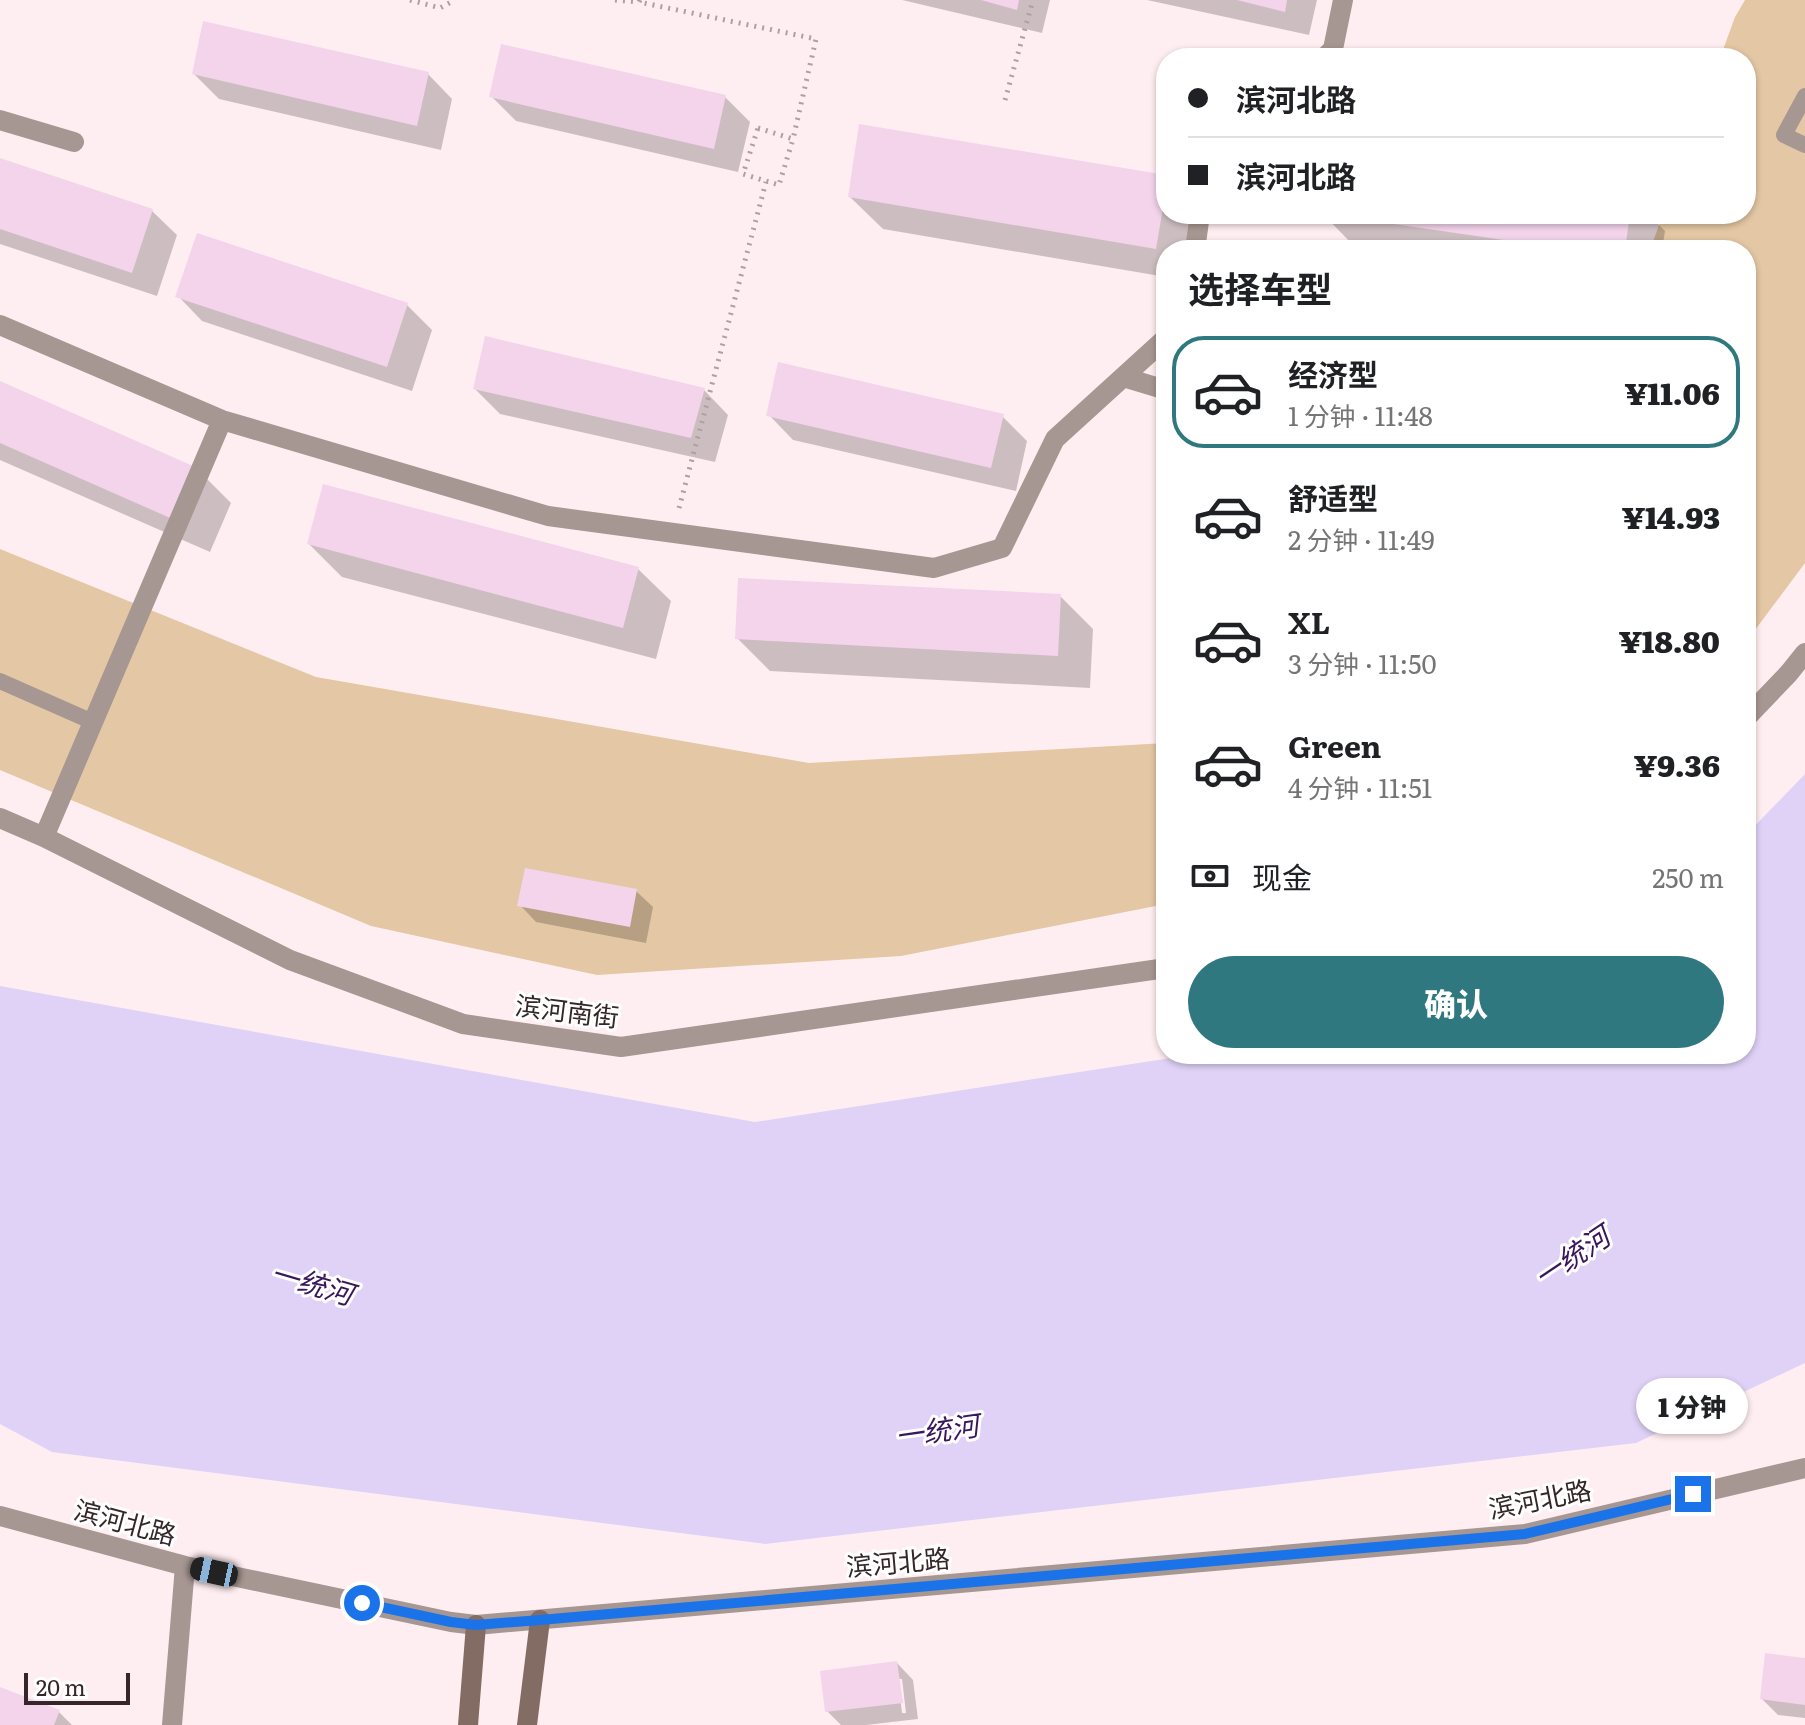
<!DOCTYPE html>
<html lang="zh">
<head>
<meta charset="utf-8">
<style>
	:root { --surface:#fff; --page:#f2f2f2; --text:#202124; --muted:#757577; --line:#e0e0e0; --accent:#307880 }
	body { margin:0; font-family:Literata,"Noto Sans SC",serif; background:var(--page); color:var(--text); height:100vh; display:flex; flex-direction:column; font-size:30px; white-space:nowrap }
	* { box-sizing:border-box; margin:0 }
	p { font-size:26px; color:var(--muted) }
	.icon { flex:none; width:44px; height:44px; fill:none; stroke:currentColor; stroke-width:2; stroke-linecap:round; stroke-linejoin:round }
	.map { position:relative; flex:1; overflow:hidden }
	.drawer { position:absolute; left:1156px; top:240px; width:600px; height:824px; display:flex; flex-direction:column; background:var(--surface); border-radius:32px; box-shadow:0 2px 6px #0004 }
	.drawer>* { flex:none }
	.guide { position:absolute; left:1156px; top:48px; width:600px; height:176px; border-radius:32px; box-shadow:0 2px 6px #0004; display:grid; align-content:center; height:176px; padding:0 32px; background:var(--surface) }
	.scale { position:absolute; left:24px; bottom:20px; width:106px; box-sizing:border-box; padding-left:8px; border:4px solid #352629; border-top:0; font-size:22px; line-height:28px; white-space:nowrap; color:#352629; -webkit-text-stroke:6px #fff; paint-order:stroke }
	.end { position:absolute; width:36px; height:36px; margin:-18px; border:10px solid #1a73e8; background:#fff; box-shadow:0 0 0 4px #fff }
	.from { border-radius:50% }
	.bubble { position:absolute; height:56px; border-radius:28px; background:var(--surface); box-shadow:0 2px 6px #0004; font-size:26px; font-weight:800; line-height:56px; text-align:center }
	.car { position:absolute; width:24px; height:48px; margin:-24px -12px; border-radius:10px; box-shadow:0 0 6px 2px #0007; background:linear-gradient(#222 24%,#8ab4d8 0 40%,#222 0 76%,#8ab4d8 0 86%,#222 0) }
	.guide b { display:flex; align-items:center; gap:28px; height:76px; font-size:30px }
	.guide b+b { border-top:2px solid var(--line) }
	.guide i { width:20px; height:20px; background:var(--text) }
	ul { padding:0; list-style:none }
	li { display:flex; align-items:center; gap:24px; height:112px; margin:0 16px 12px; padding:0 16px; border:4px solid transparent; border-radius:32px }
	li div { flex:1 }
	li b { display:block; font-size:30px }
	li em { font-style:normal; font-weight:800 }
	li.on { border-color:var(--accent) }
	li>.icon { width:72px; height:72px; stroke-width:1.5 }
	h2 { padding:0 32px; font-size:36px; line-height:96px }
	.pay { display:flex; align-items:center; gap:20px; height:88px; padding:0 32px; font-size:30px }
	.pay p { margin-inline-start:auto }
	.cta { display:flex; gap:16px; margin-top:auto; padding:16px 32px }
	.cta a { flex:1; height:92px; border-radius:48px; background:var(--accent); color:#fff; font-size:32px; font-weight:800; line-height:92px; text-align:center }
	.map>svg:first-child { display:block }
</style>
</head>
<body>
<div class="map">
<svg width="1805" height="1725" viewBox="0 0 1805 1725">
	<rect width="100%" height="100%" fill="#ffeef1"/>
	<!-- green -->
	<path fill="#e4c7a4" d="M1745 0H1805V563L1746 642V250H1650L1663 214H1746V58H1720L1735 17Z
		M0 549 316 677 809 763 1166 743V904L901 956 597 975 371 926 0 770Z"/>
	<!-- water -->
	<path fill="#e0d2f7" d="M1805 774V1363L1636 1443 765 1544 52 1452 0 1424V986L755 1122 1197 1054H1746V835Z"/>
	<!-- shadow -->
	<path fill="#0003" fill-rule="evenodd" d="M902 0H1050L1042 33Z
		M1147 0H1317L1309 35Z
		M194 74H428L452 99 441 150 219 99Z
		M491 96 725 97 750 122 738 172 516 121Z
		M0 160 152 211 177 235 157 296 0 244Z
		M1166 177V214H1199L1194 250H1166V277L883 229 850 197Z
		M1323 214H1648L1665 231 1662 250H1389L1353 245Z
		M178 296 407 305 432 330 412 391 202 321Z
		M0 384 199 471 231 503 210 552 0 460Z
		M475 389 704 390 728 415 715 462 500 414Z
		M769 415 1002 416 1027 441 1016 491 793 440Z
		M309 544 638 569 671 601 656 659 342 577Z
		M1060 596 1093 629 1090 688 770 671 737 638Z
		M636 891 653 907 646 943 536 922 520 905Z
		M1805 1660V1718L1778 1715 1762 1699Z
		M897 1663 913 1680 918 1719 866 1725H841L827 1711ZM898 1679H902L906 1713H902Z
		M0 1689 59 1712 72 1725H0Z"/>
	<!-- building -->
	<path fill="#f3d4eb" d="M981 0H1019L1017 10Z
		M1237 0H1287L1285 12Z
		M203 21 429 72 417 126 192 74Z
		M501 44 726 95 714 149 489 97Z
		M859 124 1166 175V189L1156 249 848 197Z
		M0 158 153 209 132 273 0 229Z
		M1340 214H1630L1625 250H1573L1339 216Z
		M197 233 408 303 387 367 175 297Z
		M485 336 705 388 691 438 473 389Z
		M778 362 1004 414 991 468 766 416Z
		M0 381 200 469 177 521 0 443Z
		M1164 438 1166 439V493L1157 492Z
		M323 484 639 567 623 628 307 544Z
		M738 578 1061 594 1058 656 735 639Z
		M525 868 637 889 630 927 517 906Z
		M1765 1653 1805 1658V1705L1760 1699Z
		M897 1661 903 1703 825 1712 820 1671Z
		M0 1687 60 1710 54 1725H0Z"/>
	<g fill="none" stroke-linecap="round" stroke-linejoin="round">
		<!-- path -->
		<path stroke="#b09fa2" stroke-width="5" stroke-dasharray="2 6" stroke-linecap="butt" d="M410 0 440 8 455 0
			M615 0 639 2
			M640 0 639 2 816 39 793 139
			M1005 100 1033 0
			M758 128 793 139 779 185 743 174Z
			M679 508 766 182"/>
		<!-- lane -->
		<path stroke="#a79792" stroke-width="16" d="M1805 96 1784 135 1805 145
			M0 681 93 722"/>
		<!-- street -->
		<path stroke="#a79792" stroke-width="20" d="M1324 58 1333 49 1343 0
			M0 120 74 142
			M1195 250 1200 214
			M0 325 222 420 548 516 934 568 1002 548 1055 439 1166 338
			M1123 377 1166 390
			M1746 718 1789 673 1805 653
			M0 818 44 837 290 960 463 1024 621 1047 1166 968
			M44 837 222 420
			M0 1516 185 1566 451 1622 476 1625 1525 1534 1805 1468
			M172 1725 185 1566"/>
		<!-- secondary -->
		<path stroke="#836c64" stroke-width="20" d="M468 1725 476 1625
			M527 1725 540 1620"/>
	</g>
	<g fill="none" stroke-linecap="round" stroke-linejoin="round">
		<!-- route -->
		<path stroke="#1a73e8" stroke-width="10" d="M362 1603 451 1622 476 1625 540 1620 1525 1534 1693 1494"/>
	</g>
	<g text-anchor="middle" stroke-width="6" stroke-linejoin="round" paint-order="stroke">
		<!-- street labels -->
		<g font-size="26" fill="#352629" stroke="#fff">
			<text transform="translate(567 1012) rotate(7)" y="9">滨河南街</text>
			<text transform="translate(1540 1500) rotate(-11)" y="9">滨河北路</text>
			<text transform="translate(125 1523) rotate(15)" y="9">滨河北路</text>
			<text transform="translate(898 1563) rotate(-5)" y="9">滨河北路</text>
		</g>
		<!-- water labels -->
		<g font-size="28" font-style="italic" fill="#39165c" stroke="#fff">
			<text transform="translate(1572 1257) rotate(-34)" y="10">一统河</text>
			<text transform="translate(312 1284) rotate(16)" y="10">一统河</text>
			<text transform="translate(937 1431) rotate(-8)" y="10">一统河</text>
		</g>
	</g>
</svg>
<div class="scale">20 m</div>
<i class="end from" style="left:362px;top:1603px"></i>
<i class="end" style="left:1693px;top:1494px"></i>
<div class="bubble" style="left:1636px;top:1378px;width:112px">1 分钟</div>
<i class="car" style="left:214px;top:1572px;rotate:282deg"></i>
<div class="guide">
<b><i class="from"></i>滨河北路</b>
<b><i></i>滨河北路</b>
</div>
<section class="drawer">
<h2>选择车型</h2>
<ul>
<li class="on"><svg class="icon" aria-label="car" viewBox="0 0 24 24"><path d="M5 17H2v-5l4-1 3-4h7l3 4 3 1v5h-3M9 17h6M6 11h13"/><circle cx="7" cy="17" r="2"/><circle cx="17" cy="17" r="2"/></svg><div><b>经济型</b><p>1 分钟 · 11:48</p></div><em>¥11.06</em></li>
<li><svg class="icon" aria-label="car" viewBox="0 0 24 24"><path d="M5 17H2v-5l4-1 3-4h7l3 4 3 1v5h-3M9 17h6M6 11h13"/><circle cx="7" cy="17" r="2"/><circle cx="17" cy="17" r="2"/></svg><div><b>舒适型</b><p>2 分钟 · 11:49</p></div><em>¥14.93</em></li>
<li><svg class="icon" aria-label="car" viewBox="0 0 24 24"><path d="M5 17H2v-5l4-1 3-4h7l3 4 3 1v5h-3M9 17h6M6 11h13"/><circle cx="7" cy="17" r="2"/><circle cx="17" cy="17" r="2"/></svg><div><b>XL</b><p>3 分钟 · 11:50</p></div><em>¥18.80</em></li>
<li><svg class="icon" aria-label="car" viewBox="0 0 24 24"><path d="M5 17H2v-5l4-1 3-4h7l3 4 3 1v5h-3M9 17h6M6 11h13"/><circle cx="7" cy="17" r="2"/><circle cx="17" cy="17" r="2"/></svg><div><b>Green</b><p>4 分钟 · 11:51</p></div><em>¥9.36</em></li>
</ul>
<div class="pay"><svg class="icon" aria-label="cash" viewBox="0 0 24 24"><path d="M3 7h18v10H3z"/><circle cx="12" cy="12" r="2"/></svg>现金<p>250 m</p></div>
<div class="cta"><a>确认</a></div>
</section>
</div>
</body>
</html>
